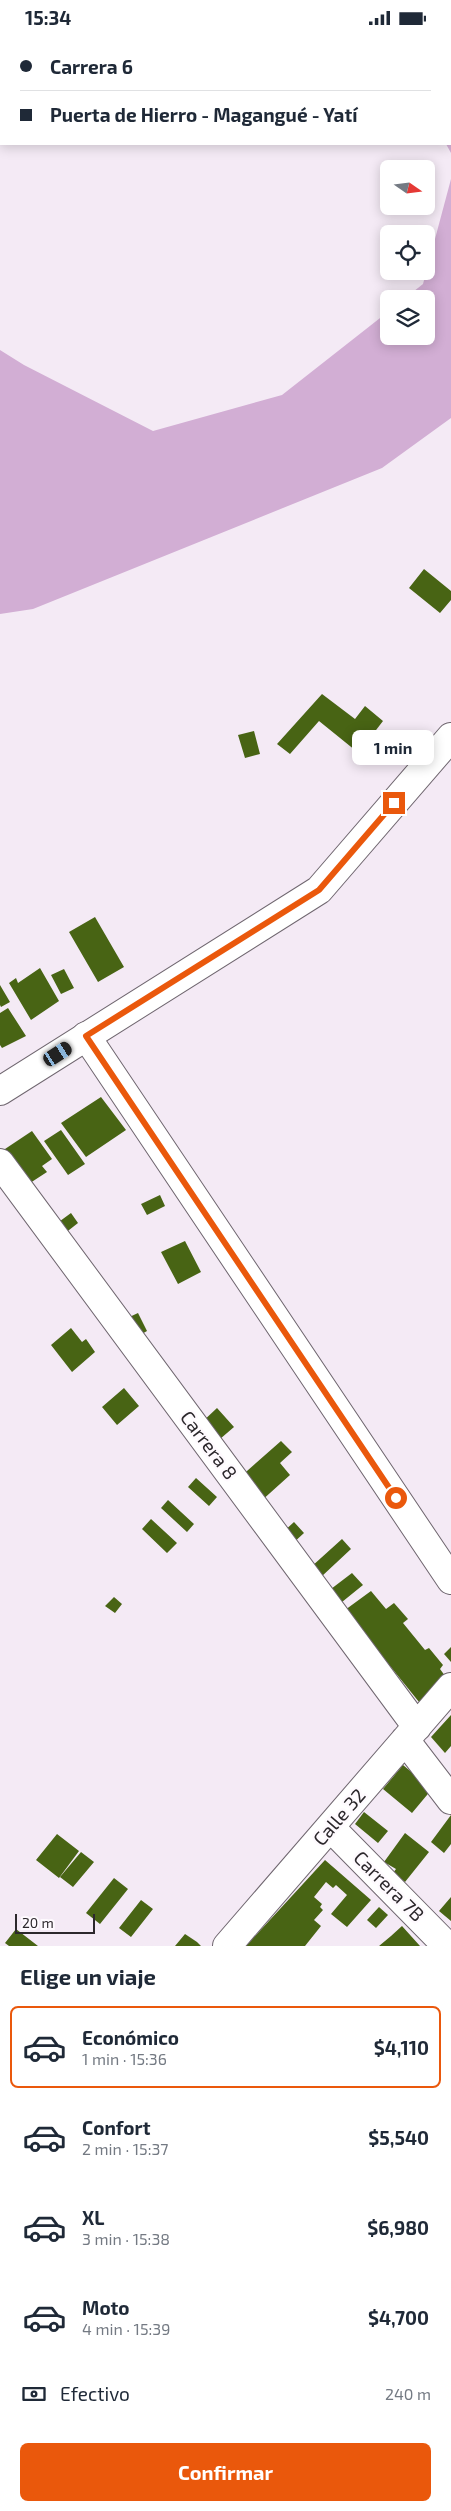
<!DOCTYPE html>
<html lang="es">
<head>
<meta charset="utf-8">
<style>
	:root { --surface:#fff; --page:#f2f2f3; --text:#1f2937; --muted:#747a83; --line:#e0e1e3; --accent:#ea580c }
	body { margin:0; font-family:"Exo 2",sans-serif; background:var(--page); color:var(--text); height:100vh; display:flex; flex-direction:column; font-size:19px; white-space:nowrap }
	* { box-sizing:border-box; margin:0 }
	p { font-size:16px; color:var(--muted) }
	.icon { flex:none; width:28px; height:28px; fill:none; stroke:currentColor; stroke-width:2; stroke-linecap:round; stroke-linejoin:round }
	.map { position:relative; height:1911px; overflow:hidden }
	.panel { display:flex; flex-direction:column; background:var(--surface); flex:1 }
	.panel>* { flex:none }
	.hud { position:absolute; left:0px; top:0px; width:451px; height:110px; box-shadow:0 2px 12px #0003; display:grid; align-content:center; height:110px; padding:0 20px; background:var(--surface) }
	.needle { width:32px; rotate:104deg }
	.fabs { position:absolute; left:380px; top:125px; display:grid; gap:10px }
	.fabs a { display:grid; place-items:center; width:55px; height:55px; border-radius:8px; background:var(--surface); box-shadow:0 2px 12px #0003; font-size:25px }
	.scale { position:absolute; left:15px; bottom:12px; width:80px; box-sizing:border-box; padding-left:5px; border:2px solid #2c282c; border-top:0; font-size:14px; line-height:18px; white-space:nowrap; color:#2c282c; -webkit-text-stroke:4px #fefafe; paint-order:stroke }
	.end { position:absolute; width:22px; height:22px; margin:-11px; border:6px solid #ea580c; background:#fff; box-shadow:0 0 0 2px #fff }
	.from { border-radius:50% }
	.bubble { position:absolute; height:35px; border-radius:8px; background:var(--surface); box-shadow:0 2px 12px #0003; font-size:16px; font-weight:700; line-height:35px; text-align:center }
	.car { position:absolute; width:15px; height:30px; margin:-15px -8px; border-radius:6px; box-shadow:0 0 4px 1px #0007; background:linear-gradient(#222 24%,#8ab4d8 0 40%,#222 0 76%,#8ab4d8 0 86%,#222 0) }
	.hud b { display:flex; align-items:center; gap:18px; height:48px; font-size:19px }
	.hud b+b { border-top:1px solid var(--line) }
	.hud i { width:12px; height:12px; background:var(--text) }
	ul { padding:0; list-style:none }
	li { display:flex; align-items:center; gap:15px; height:82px; margin:0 10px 8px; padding:0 10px; border:2px solid transparent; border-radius:8px }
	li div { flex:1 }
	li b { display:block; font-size:19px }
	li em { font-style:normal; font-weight:700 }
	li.active { border-color:var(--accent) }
	li>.icon { width:45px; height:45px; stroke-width:1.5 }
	h2 { padding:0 20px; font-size:22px; line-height:60px }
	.pay { display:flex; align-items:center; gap:12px; height:55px; padding:0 20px; font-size:19px }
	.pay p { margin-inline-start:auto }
	.button { display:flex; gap:10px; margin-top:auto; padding:10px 20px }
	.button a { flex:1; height:58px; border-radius:8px; background:var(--accent); color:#fff; font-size:20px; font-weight:700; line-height:58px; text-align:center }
	.status { display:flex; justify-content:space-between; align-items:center; height:35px; padding:0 25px; background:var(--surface); direction:ltr }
	.status svg { height:14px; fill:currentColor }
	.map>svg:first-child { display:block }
</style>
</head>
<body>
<div class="status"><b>15:34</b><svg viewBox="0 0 49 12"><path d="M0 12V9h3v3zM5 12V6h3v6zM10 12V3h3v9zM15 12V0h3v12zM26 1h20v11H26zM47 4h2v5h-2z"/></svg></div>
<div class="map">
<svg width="451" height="1911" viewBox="0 0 451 1911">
	<rect width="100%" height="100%" fill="#f4eaf5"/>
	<!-- green -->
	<path fill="#d2aed4" d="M381 0H451V118L446 109H450V1Z
		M451 144V383L382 433 33 574 0 579V315L24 330 153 396 282 360 389 276V301H426V264H404L423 249Z"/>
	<!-- building -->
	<path fill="#486414" d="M424 534 451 556V565L440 578 409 553Z
		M322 659 355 684 365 671 383 686 373 699 381 705 366 724 319 686 290 719 277 709Z
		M254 696 260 719 245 723 238 700Z
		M95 882 124 932 98 947 69 897Z
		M40 933 59 966 31 985 9 948 16 943 18 948Z
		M64 934 74 953 61 959 51 940Z
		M0 950 10 967 1 972 0 970Z
		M8 973 26 1001 2 1013 0 1010V978Z
		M101 1062 126 1095 86 1122 61 1088Z
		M61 1095 85 1129 68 1140 44 1106Z
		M32 1096 52 1124 42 1131 47 1137 27 1150 2 1116Z
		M160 1160 165 1171 147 1180 141 1169Z
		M71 1178 78 1188 64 1199 56 1189Z
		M185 1206 201 1237 178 1249 161 1217Z
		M138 1278 147 1296 133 1304 123 1285Z
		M71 1293 82 1307 86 1304 95 1317 72 1337 51 1310Z
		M124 1353 139 1371 117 1390 102 1372Z
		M217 1373 234 1392 213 1410 200 1389Z
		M281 1406 292 1417 280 1428 290 1440 260 1467 238 1444Z
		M196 1443 217 1462 209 1471 188 1452Z
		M168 1465 194 1489 187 1497 161 1473Z
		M151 1484 177 1508 167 1518 142 1494Z
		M294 1487 304 1498 291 1510 281 1499Z
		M342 1504 351 1514 321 1542 311 1532Z
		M352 1538 363 1550 342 1567 331 1554Z
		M371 1556 386 1574 394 1568 408 1584 403 1588 425 1615 429 1613 443 1630 440 1634 448 1645 419 1667 345 1575Z
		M114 1562 122 1569 115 1578 105 1571Z
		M451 1612V1627L444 1619Z
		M451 1680V1711L445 1718 431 1702Z
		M403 1730 432 1754 412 1778 383 1754Z
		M364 1777 388 1796 378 1808 355 1789Z
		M451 1780V1809L444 1818 431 1807Z
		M405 1798 429 1817 405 1847 393 1838 396 1834 384 1827Z
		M57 1799 79 1816 59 1843 36 1825Z
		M81 1817 94 1827 73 1852 60 1842Z
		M325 1825 371 1865 347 1892 331 1879 347 1860 336 1850 333 1853 326 1847 314 1862 322 1869 320 1872 323 1875 314 1885 321 1891 305 1911H246Z
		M114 1843 128 1854 100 1889 86 1878Z
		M451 1862V1886L439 1876Z
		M141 1865 153 1874 131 1902 119 1893Z
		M379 1872 388 1880 376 1893 367 1885Z
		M402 1891 420 1911H379L391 1901Z
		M16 1894 38 1911H9L5 1908Z
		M185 1899 197 1907 201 1911H175Z"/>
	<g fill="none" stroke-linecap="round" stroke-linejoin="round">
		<defs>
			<path id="street" d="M86 1001 451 1545
				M0 1128 417 1692
				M405 1705 451 1765
				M330 1792 447 1911
				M227 1911 451 1652"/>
			<path id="highway" d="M0 1056 319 855 451 702"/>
		</defs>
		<!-- street casing -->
		<use href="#street" stroke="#6f666f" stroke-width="30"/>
		<!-- highway casing -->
		<use href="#highway" stroke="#6f666f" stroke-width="30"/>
		<!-- street -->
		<use href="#street" stroke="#fff" stroke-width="28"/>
		<!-- highway -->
		<use href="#highway" stroke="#fff" stroke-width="28"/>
	</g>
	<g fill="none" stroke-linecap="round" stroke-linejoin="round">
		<!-- route -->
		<path stroke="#ea580c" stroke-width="6" d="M394 768 319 855 86 1001 396 1463"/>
	</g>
	<g text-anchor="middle" stroke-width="5" stroke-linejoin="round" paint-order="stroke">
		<!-- street labels -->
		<g font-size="19" fill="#2c282c" stroke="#fefafe">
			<text transform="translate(209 1410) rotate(53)" y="7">Carrera 8</text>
			<text transform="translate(339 1782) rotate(-49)" y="7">Calle 32</text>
			<text transform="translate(389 1851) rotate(45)" y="7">Carrera 7B</text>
		</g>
	</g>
</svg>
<div class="fabs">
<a><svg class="needle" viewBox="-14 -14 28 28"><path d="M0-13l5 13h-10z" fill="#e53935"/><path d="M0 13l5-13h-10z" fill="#747a83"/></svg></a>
<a><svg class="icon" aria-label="locate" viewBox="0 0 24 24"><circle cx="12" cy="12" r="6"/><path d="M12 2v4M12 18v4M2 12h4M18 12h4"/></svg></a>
<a><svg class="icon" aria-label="layers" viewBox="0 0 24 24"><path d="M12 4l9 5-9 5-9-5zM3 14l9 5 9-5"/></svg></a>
</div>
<div class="scale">20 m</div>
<i class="end from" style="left:396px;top:1463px"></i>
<i class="end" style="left:394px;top:768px"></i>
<div class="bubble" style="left:352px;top:695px;width:82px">1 min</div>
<i class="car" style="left:58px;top:1019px;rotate:57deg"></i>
<div class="hud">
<b><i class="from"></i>Carrera 6</b>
<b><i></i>Puerta de Hierro - Magangué - Yatí</b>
</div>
</div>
<section class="panel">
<h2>Elige un viaje</h2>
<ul>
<li class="active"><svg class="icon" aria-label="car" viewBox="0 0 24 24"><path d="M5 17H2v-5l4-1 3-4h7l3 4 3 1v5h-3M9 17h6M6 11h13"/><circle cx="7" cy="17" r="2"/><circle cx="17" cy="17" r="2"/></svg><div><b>Económico</b><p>1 min · 15:36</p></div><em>$4,110</em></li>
<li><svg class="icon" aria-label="car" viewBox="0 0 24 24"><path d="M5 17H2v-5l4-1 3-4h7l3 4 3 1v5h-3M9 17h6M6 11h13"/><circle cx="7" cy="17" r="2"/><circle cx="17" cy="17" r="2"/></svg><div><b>Confort</b><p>2 min · 15:37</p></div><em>$5,540</em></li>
<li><svg class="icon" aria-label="car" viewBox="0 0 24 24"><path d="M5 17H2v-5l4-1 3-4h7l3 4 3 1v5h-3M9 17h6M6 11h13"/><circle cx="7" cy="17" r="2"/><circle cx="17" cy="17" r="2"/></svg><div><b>XL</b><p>3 min · 15:38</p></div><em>$6,980</em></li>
<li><svg class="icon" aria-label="car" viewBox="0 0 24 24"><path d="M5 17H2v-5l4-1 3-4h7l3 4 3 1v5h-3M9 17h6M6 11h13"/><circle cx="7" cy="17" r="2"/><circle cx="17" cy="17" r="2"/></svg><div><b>Moto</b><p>4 min · 15:39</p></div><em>$4,700</em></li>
</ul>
<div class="pay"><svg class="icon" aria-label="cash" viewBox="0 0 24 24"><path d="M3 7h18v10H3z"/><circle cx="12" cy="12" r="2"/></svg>Efectivo<p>240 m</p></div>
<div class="button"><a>Confirmar</a></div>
</section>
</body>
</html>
